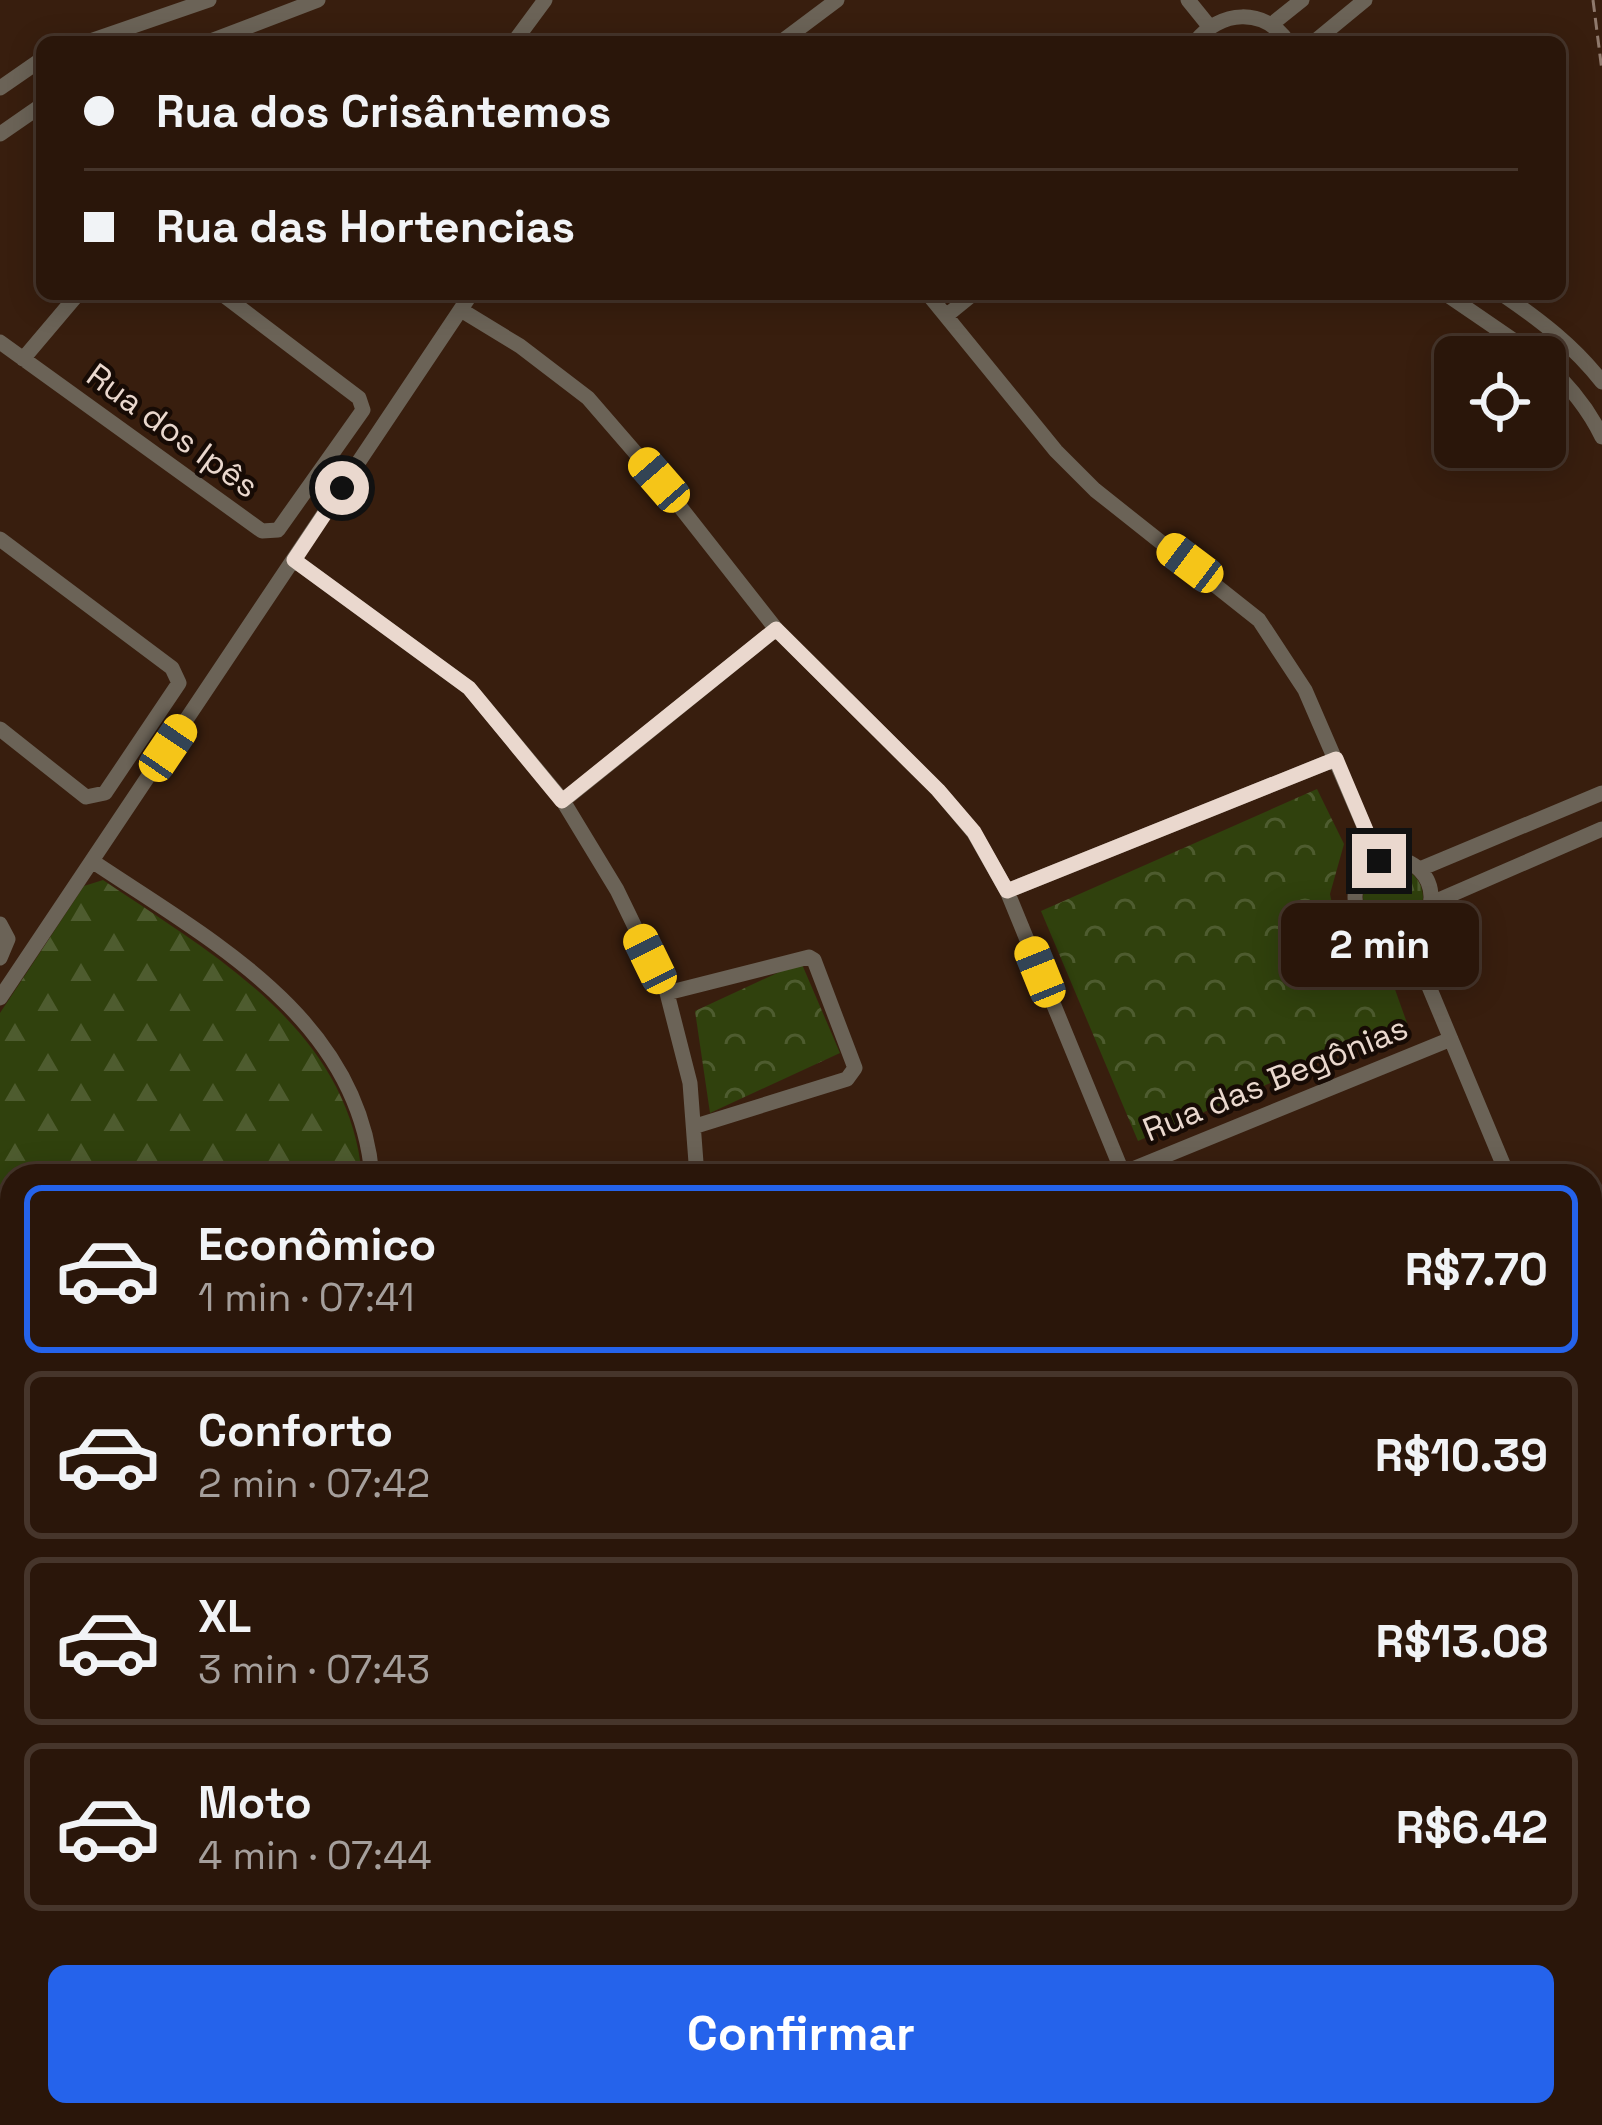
<!DOCTYPE html>
<html lang="pt">
<head>
<meta charset="utf-8">
<style>
	:root { --surface:#2a160a; --page:#362318; --text:#f1f3f6; --muted:#a59f9c; --line:#46352b; --accent:#2563eb }
	body { margin:0; font-family:"Space Grotesk",sans-serif; background:var(--page); color:var(--text); height:100vh; display:flex; flex-direction:column; font-size:45px; white-space:nowrap }
	* { box-sizing:border-box; margin:0 }
	p { font-size:39px; color:var(--muted) }
	.icon { flex:none; width:66px; height:66px; fill:none; stroke:currentColor; stroke-width:2; stroke-linecap:round; stroke-linejoin:round }
	.map { position:relative; flex:1; overflow:hidden }
	.details { position:absolute; left:0px; top:1164px; width:1602px; height:963px; display:flex; flex-direction:column; background:var(--surface); border-radius:36px 36px 0 0; box-shadow:0 6px 30px #0003,0 0 0 3px var(--line) }
	.details>* { flex:none }
	.banner { position:absolute; left:36px; top:36px; width:1530px; height:264px; border-radius:18px; box-shadow:0 6px 30px #0003,0 0 0 3px var(--line); display:grid; align-content:center; height:264px; padding:0 48px; background:var(--surface) }
	.controls { position:absolute; left:1434px; top:336px; display:grid; gap:24px }
	.controls a { display:grid; place-items:center; width:132px; height:132px; border-radius:18px; background:var(--surface); box-shadow:0 6px 30px #0003,0 0 0 3px var(--line); font-size:60px }
	.end { position:absolute; width:54px; height:54px; margin:-27px; border:15px solid #ead8ce; background:#111; box-shadow:0 0 0 6px #111 }
	.from { border-radius:50% }
	.bubble { position:absolute; height:84px; border-radius:18px; background:var(--surface); box-shadow:0 6px 30px #0003,0 0 0 3px var(--line); font-size:39px; font-weight:700; line-height:84px; text-align:center }
	.car { position:absolute; width:36px; height:72px; margin:-36px -18px; border-radius:15px; box-shadow:0 0 9px 3px #0007; background:linear-gradient(#f5c518 24%,#345 0 40%,#f5c518 0 76%,#345 0 86%,#f5c518 0) }
	.banner b { display:flex; align-items:center; gap:42px; height:114px; font-size:45px }
	.banner b+b { border-top:3px solid var(--line) }
	.banner i { width:30px; height:30px; background:var(--text) }
	ul { padding:21px 0 0; list-style:none }
	li { display:flex; align-items:center; gap:36px; height:168px; margin:0 24px 18px; padding:0 24px; border:6px solid var(--line); border-radius:18px }
	li div { flex:1 }
	li b { display:block; font-size:45px }
	li em { font-style:normal; font-weight:700 }
	li.active { border-color:var(--accent) }
	li>.icon { width:108px; height:108px; stroke-width:1.5 }
	.cta { display:flex; gap:24px; margin-top:auto; padding:24px 48px }
	.cta a { flex:1; height:138px; border-radius:18px; background:var(--accent); color:#fff; font-size:48px; font-weight:700; line-height:138px; text-align:center }
	.map>svg:first-child { display:block }
</style>
</head>
<body>
<div class="map">
<svg width="1602" height="2125" viewBox="0 0 1602 2125">
	<defs>
		<pattern id="grass-tufts" width="24" height="20" patternUnits="userSpaceOnUse" patternTransform="scale(3)"><rect width="24" height="20" fill="#30410d"/><path d="M3 7l-1-3M5 7V3M7 7l1-3M15 17l-1-3M17 17v-4M19 17l1-3" fill="none" stroke="#4e5c2f"/></pattern>
		<pattern id="forest-firs" width="22" height="20" patternUnits="userSpaceOnUse" patternTransform="scale(3)"><rect width="22" height="20" fill="#30410d"/><path d="M5 1l3.5 6h-7zM16 11l3.5 6h-7z" fill="#4e5c2f"/></pattern>
		<pattern id="park-crowns" width="20" height="18" patternUnits="userSpaceOnUse" patternTransform="scale(3)"><rect width="20" height="18" fill="#30410d"/><path d="M2 6a3 3 0 1 1 6 0M12 15a3 3 0 1 1 6 0" fill="none" stroke="#4e5c2f"/></pattern>
	</defs>
	<rect width="100%" height="100%" fill="#381e0e"/>
	<!-- grass -->
	<path fill="url(#grass-tufts)" d="M1363 897a30 30 0 1 1 60 0a30 30 0 1 1-60 0Z"/>
	<!-- forest -->
	<path fill="url(#forest-firs)" d="M103 880C212 954 349 1029 362 1176H12V2115H155L149 2125H0V1013L84 886Z"/>
	<!-- park -->
	<path fill="url(#park-crowns)" d="M1317 789 1344 844 1330 894 1339 938 1366 952 1382 953 1407 1023 1138 1141 1041 911Z
		M801 962 840 1053 710 1113 695 1011Z"/>
	<g fill="none" stroke-linecap="round" stroke-linejoin="round">
		<!-- path -->
		<path stroke="#8f796c" stroke-width="3" stroke-dasharray="12 6" stroke-linecap="butt" d="M1593 0 1602 71"/>
		<!-- minor -->
		<path stroke="#6b6357" stroke-width="15" d="M1188 0 1209 26
			M1272 24 1302 0
			M87 42 209 0
			M208 42 318 0
			M514 42 545 0
			M781 42 837 0
			M1195 42C1220 10 1264 7 1288 42
			M1314 42 1365 0
			M0 88 42 59
			M0 134 42 105
			M928 294 1056 451 1095 490 1259 620 1305 690 1379 861
			M1446 294 1538 357
			M1502 294C1540 320 1574 346 1602 382
			M461 310 520 346 588 398 659 480 776 629 938 790 974 833 1007 891 1124 1176
			M946 316 973 294
			M0 342 262 531 278 530 363 410 359 398 222 294
			M23 359 78 294
			M1545 363C1569 385 1588 408 1602 437
			M0 539 172 668 179 683 105 793 86 797 0 729
			M294 560 469 688 563 801 617 890 667 993 690 1083 697 1176
			M563 801 776 629
			M1355 897a38 38 0 1 1 76 0a38 38 0 1 1-76 0Z
			M92 861C210 940 359 1018 372 1176
			M1420 869 1602 793
			M1007 891 1336 759
			M1432 903 1602 829
			M0 924 8 939 0 958
			M1407 934 1508 1176
			M667 993 809 957 814 960 855 1068 847 1079 696 1126
			M0 998 471 294
			M1123 1173 1451 1039
			M1590 1375 1602 1404
			M1590 1909 1602 1904
			M1590 1945 1602 1941
			M1590 2029 1602 2043
			M1030 2115 1034 2125
			M1252 2115 1261 2125
			M1459 2115 1468 2125
			M177 2125 182 2115
			M765 2125 789 2115
			M1059 2125 1083 2115
			M1174 2125 1196 2115"/>
	</g>
	<g fill="none" stroke-linecap="round" stroke-linejoin="round">
		<!-- route -->
		<path stroke="#ead8ce" stroke-width="15" d="M342 488 294 560 469 688 562 801 776 629 938 790 974 832 1007 891 1336 759 1379 861"/>
	</g>
	<g text-anchor="middle" stroke-width="9" stroke-linejoin="round" paint-order="stroke">
		<!-- street labels -->
		<g font-size="33" fill="#ead8ce" stroke="#170b05">
			<text transform="translate(173 430) rotate(36)" y="12">Rua dos Ipês</text>
			<text transform="translate(1275 1078) rotate(-22)" y="12">Rua das Begônias</text>
		</g>
	</g>
</svg>
<div class="controls">
<a><svg class="icon" aria-label="locate" viewBox="0 0 24 24"><circle cx="12" cy="12" r="6"/><path d="M12 2v4M12 18v4M2 12h4M18 12h4"/></svg></a>
</div>
<i class="end from" style="left:342px;top:488px"></i>
<i class="end" style="left:1379px;top:861px"></i>
<div class="bubble" style="left:1281px;top:903px;width:198px">2 min</div>
<i class="car" style="left:659px;top:480px;rotate:319deg"></i>
<i class="car" style="left:1190px;top:563px;rotate:307deg"></i>
<i class="car" style="left:168px;top:748px;rotate:34deg"></i>
<i class="car" style="left:650px;top:959px;rotate:334deg"></i>
<i class="car" style="left:1040px;top:972px;rotate:338deg"></i>
<div class="banner">
<b><i class="from"></i>Rua dos Crisântemos</b>
<b><i></i>Rua das Hortencias</b>
</div>
<section class="details">
<ul>
<li class="active"><svg class="icon" aria-label="car" viewBox="0 0 24 24"><path d="M5 17H2v-5l4-1 3-4h7l3 4 3 1v5h-3M9 17h6M6 11h13"/><circle cx="7" cy="17" r="2"/><circle cx="17" cy="17" r="2"/></svg><div><b>Econômico</b><p>1 min · 07:41</p></div><em>R$7.70</em></li>
<li><svg class="icon" aria-label="car" viewBox="0 0 24 24"><path d="M5 17H2v-5l4-1 3-4h7l3 4 3 1v5h-3M9 17h6M6 11h13"/><circle cx="7" cy="17" r="2"/><circle cx="17" cy="17" r="2"/></svg><div><b>Conforto</b><p>2 min · 07:42</p></div><em>R$10.39</em></li>
<li><svg class="icon" aria-label="car" viewBox="0 0 24 24"><path d="M5 17H2v-5l4-1 3-4h7l3 4 3 1v5h-3M9 17h6M6 11h13"/><circle cx="7" cy="17" r="2"/><circle cx="17" cy="17" r="2"/></svg><div><b>XL</b><p>3 min · 07:43</p></div><em>R$13.08</em></li>
<li><svg class="icon" aria-label="car" viewBox="0 0 24 24"><path d="M5 17H2v-5l4-1 3-4h7l3 4 3 1v5h-3M9 17h6M6 11h13"/><circle cx="7" cy="17" r="2"/><circle cx="17" cy="17" r="2"/></svg><div><b>Moto</b><p>4 min · 07:44</p></div><em>R$6.42</em></li>
</ul>
<div class="cta"><a>Confirmar</a></div>
</section>
</div>
</body>
</html>
